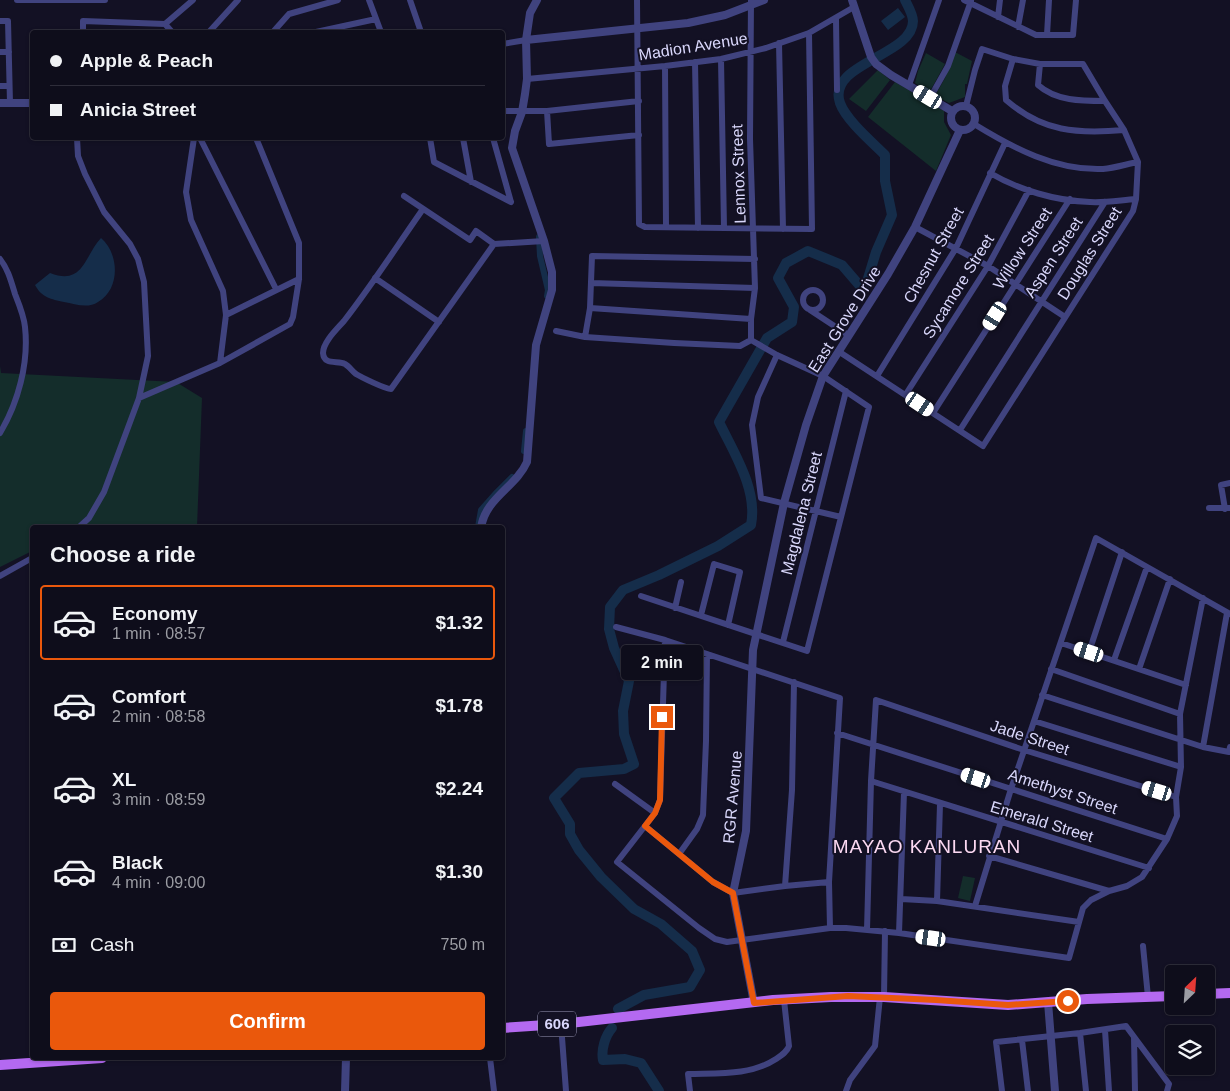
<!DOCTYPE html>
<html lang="en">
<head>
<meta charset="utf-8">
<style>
	:root { --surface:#0e0d1b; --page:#171624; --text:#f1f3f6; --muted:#9b9ca3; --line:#2e2d3a; --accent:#ea580c }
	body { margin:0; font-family:Helvetica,sans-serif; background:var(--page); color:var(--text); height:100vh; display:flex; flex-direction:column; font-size:19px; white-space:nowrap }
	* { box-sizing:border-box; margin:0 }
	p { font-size:16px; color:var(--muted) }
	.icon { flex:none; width:28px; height:28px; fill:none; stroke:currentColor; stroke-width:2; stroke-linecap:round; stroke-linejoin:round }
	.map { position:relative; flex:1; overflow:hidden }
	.details { position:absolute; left:30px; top:525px; width:475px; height:535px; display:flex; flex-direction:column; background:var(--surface); border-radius:5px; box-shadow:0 1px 4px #0004,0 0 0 1px var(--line) }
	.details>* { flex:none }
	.hud { position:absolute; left:30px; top:30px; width:475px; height:110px; border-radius:5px; box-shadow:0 1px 4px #0004,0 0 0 1px var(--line); display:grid; align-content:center; height:110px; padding:0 20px; background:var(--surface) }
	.needle { width:32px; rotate:25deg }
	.fabs { position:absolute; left:1165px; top:965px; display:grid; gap:10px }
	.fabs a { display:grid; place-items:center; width:50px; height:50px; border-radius:5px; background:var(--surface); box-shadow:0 1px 4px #0004,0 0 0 1px var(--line); font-size:25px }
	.end { position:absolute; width:22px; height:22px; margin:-11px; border:6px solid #ea580c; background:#fff; box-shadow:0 0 0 2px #fff }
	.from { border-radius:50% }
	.bubble { position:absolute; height:35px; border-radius:5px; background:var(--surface); box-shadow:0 1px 4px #0004,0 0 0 1px var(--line); font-size:16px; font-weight:600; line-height:35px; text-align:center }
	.car { position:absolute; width:15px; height:30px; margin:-15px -8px; border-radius:6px; box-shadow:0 0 4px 1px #0007; background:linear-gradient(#fff 24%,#345 0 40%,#fff 0 76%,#345 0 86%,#fff 0) }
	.hud b { display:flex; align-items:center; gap:18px; height:48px; font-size:19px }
	.hud b+b { border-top:1px solid var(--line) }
	.hud i { width:12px; height:12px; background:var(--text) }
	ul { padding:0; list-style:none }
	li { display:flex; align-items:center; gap:15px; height:75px; margin:0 10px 8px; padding:0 10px; border:2px solid transparent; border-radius:5px }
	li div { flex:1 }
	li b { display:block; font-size:19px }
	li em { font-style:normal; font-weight:600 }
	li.current { border-color:var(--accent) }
	li>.icon { width:45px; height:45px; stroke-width:1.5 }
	h2 { padding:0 20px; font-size:22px; line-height:60px }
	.pay { display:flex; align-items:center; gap:12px; height:55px; padding:0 20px; font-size:19px }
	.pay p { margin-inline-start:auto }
	.cta { display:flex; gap:10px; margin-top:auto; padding:10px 20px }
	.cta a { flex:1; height:58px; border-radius:5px; background:var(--accent); color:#fff; font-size:20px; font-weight:600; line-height:58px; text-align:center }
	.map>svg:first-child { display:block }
</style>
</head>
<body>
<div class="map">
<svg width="1230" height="1091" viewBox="0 0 1230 1091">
	<rect width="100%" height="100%" fill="#131124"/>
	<!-- green -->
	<path fill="#142d2b" d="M955 52 972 61 967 84H965V97L949 103 935 96 945 78Z
		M926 53 945 64 929 93 915 83 918 71Z
		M878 70 890 80 866 111 849 99Z
		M895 82 944 111V122L951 135 936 171 868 117Z
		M0 366 1 373 176 382 202 398 197 527 32 528V551L0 567Z
		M963 876 975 878 970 901 958 898Z"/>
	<!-- water -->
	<path fill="#152d4a" d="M898 8 905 17 888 30 881 21Z
		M101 238C119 253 121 289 98 302 88 309 75 304 64 302 51 299 42 298 35 285L50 273C84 286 84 256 101 238Z"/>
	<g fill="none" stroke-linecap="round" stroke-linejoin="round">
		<!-- canal -->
		<path stroke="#152d4a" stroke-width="6" d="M539 237 540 256 548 290 547 296
			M524 451 526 431
			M478 527 481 510 497 492 512 477"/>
		<!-- river -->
		<path stroke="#152d4a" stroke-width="10" d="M618 1009 644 995 690 987 700 970 692 951 661 924 634 909 601 877 579 850 570 834V824L554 798 579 773 624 769 634 764 624 734 623 711 629 681 614 648 609 629 610 607 623 590 659 575 718 546 751 525C758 490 734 453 719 422L767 338 792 322 794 307 778 278 786 263 808 251 842 265 860 286 866 285 876 252 892 215 885 181V155C872 142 846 120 840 103 826 63 913 56 913 21 913 15 908 6 905 0
			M612 1028C605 1036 601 1050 603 1060L625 1059 641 1063 659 1091"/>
		<!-- minor -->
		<path stroke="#40437f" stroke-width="6" d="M17 0H105
			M369 0 381 32
			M410 0 421 32
			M637 0 639 224 645 227 812 229 809 33
			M964 0 1036 35H1073L1076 0
			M998 17 1000 0
			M836 19 837 90
			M0 21H8L10 103
			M165 24 172 32
			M1018 27 1023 0
			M83 32V21L165 24 193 0
			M209 32 238 0
			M273 32 289 14 338 0
			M316 32 376 19
			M1047 35 1049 0
			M779 43 783 229
			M502 44 526 40
			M0 52H9
			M721 59 724 228
			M1013 59 1005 86 1006 100C1043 132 1077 134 1124 130
			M695 62 698 228
			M1040 64 1038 85C1056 101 1081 101 1105 101
			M665 66 666 227
			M527 79 665 66 721 59 766 48 809 33 854 7
			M909 85 939 0
			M0 86H9
			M930 98 948 66 971 1
			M502 111H547L639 101
			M547 111 549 144 639 135
			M974 124C1013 148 1056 171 1103 169 1115 168 1127 164 1138 162
			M77 138 78 156 85 174 104 212 130 244 138 259 144 282 148 356 139 398 104 492 89 518 78 528
			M194 138 186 192 191 220 223 291 226 315 220 363
			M200 138 276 289
			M430 138 434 162 511 202
			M463 138 471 182
			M493 138 511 202
			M990 173C1019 190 1056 201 1090 202 1105 203 1121 200 1136 199
			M404 196 470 240 476 231 494 244 544 241
			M423 209C397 246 372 285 344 321 337 329 323 342 323 353 324 366 338 360 345 364 349 366 352 371 356 374 361 377 385 389 391 389L494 244
			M915 227 988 266 1065 317
			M0 259C8 269 11 281 15 294 19 304 24 316 25 327 29 363 18 403 0 433
			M375 278 439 322
			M591 283 755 288
			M803 300a10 10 0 1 1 20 0a10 10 0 1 1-20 0Z
			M590 308 751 319
			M810 310 848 335
			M226 315 299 279
			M556 331 585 337 674 343 740 346 751 340
			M585 337 590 308 592 256 755 259
			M751 340V319L755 288 750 139 751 0
			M838 351 983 446 1133 211 1136 199 1138 162 1124 130 1105 101 1083 64H1040L1013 59 982 49 975 70 966 106
			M777 355 758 397 752 425 761 498 841 517
			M877 376 956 248 1005 143
			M906 394 988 266 1029 190
			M139 398 220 363 290 324 293 317 299 279V243L256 138
			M933 413 1070 199
			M960 430 1105 202
			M1209 508H1230
			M1225 509 1221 485 1230 483
			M0 576 32 558
			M641 596 807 651 869 407 823 376 777 355 751 340
			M675 608 681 582
			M701 615 714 564 740 572 728 625
			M616 627 665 640 840 698 829 882 830 928
			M665 640 660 800 655 813 617 862 699 928 715 939 727 942 830 928H846L899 933 1069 958 1083 908 1091 900 1109 891 1127 886 1142 877 1167 839 1177 816 1176 797 1181 767 1180 714 1203 598
			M783 642 846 391
			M1061 643 1186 685
			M1089 652 1122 552
			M1114 660 1147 567
			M1051 669 1180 714
			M1139 669 1170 579
			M1042 695 1203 747 1229 752 1230 747
			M1034 721 1181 767
			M837 733 1167 839
			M1203 747 1227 613
			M871 781 1149 868
			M615 784 655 813
			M645 826 713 882 733 893 785 886 829 882
			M679 854 697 829 703 815 706 741 707 654
			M989 856 1109 891
			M785 886 792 790 794 682
			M901 899 937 901 1079 922
			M937 901 940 804
			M975 906 1011 789 1096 538 1230 614
			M867 930 871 781 876 700 1024 750 1176 797
			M899 933 904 792
			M1143 946 1148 997
			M884 997 885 931
			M561 1024 566 1091
			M1105 1030 1109 1091
			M1080 1033 1086 1091
			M1134 1037 1135 1091
			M1022 1040 1028 1091
			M490 1058 494 1091
			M690 1091 688 1074C718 1073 750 1076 776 1059 782 1055 787 1052 789 1046L784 1000
			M846 1091 850 1080 875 1046 880 997
			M1002 1091 996 1042 1080 1033 1126 1026 1169 1084 1167 1091"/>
		<!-- tertiary -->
		<path stroke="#40437f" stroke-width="8" d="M852 0 871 57 876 64 891 75 952 111
			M526 40 688 23 725 15 764 0
			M0 103H32
			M951 118a12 12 0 1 1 24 0a12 12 0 1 1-24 0Z
			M481 528C485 498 516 487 527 462L536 345 552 290V272L544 241 512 148 515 131 522 112 525 94 527 79 526 40 530 13 537 0
			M1048 1002 1055 1091
			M754 1003 733 893 746 831 753 650 784 503 806 425 823 376 888 274 915 227 960 130
			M345 1091 346 1058"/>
		<!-- primary -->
		<path stroke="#b469f1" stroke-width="10" d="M1206 994 1230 993
			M502 1028 561 1024 773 1000 831 997H884L1008 1005 1087 999 1174 996
			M0 1065 102 1058"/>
	</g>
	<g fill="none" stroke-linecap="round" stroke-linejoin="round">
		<!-- route -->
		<path stroke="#ea580c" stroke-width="6" d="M662 717 660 800 655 813 645 826 713 882 733 893 754 1003 848 996 936 1000 1008 1005 1068 1001"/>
	</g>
	<g text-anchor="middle" stroke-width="4" stroke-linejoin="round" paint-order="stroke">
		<!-- shield labels -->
		<rect fill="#131124" stroke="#9e9cba" stroke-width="1" x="538" y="1011.5" width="38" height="25" rx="4"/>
		<g font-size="15" font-weight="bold" fill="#d9d7fb">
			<text x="557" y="1029">606</text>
		</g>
		<!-- street labels -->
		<g font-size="16" fill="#d9d7fb" stroke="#131124">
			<text transform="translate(693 46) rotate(-9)" y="6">Madion Avenue</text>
			<text transform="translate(738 174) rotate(-92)" y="6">Lennox Street</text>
			<text transform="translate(1022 248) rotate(-57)" y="6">Willow Street</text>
			<text transform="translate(1089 253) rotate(-58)" y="6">Douglas Street</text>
			<text transform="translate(933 255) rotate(-61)" y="6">Chesnut Street</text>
			<text transform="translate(1053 257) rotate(-57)" y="6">Aspen Street</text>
			<text transform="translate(958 286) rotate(-58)" y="6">Sycamore Street</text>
			<text transform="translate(844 319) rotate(-58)" y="6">East Grove Drive</text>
			<text transform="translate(801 513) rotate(-76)" y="6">Magdalena Street</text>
			<text transform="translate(1030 737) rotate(18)" y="6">Jade Street</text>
			<text transform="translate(1063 791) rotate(18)" y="6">Amethyst Street</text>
			<text transform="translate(732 797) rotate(-85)" y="6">RGR Avenue</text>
			<text transform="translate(1042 821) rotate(17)" y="6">Emerald Street</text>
		</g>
		<!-- quarter labels -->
		<g font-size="19" letter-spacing="1" fill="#fcd9f2" stroke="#131124">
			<text x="927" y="853">MAYAO KANLURAN</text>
		</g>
	</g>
</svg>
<div class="fabs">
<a><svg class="needle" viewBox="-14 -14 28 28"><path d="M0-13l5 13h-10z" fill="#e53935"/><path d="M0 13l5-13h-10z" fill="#9b9ca3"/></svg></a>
<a><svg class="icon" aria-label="layers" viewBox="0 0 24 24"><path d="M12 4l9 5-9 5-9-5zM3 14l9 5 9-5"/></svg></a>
</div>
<i class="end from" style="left:1068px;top:1001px"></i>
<i class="end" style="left:662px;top:717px"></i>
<div class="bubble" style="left:621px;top:645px;width:82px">2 min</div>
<i class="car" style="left:928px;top:97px;rotate:301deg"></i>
<i class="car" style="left:995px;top:316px;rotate:212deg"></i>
<i class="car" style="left:920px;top:404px;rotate:124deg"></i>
<i class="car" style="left:1089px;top:652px;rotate:288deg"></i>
<i class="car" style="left:976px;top:778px;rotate:288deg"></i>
<i class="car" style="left:1157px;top:791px;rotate:287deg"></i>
<i class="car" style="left:931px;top:938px;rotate:278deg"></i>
<div class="hud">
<b><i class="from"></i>Apple &amp; Peach</b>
<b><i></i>Anicia Street</b>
</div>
<section class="details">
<h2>Choose a ride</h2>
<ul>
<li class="current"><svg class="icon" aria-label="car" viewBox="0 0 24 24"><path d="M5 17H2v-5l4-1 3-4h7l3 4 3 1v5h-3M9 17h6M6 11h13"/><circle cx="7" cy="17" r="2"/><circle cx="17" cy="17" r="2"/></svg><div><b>Economy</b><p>1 min · 08:57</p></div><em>$1.32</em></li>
<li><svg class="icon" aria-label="car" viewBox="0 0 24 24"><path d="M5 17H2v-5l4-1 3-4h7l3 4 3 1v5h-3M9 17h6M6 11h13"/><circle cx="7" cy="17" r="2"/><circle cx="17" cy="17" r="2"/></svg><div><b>Comfort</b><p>2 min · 08:58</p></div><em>$1.78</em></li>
<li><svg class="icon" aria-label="car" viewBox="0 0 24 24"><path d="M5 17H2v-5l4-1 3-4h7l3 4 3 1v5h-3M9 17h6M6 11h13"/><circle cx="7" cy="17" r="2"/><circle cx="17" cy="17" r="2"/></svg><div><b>XL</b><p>3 min · 08:59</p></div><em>$2.24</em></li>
<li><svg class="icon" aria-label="car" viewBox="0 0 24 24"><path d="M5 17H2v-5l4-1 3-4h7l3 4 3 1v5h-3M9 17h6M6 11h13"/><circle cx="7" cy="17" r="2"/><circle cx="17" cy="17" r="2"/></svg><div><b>Black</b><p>4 min · 09:00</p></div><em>$1.30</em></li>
</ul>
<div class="pay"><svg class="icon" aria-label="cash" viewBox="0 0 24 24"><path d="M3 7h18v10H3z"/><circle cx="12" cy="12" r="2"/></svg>Cash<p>750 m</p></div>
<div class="cta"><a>Confirm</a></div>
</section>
</div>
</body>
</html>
